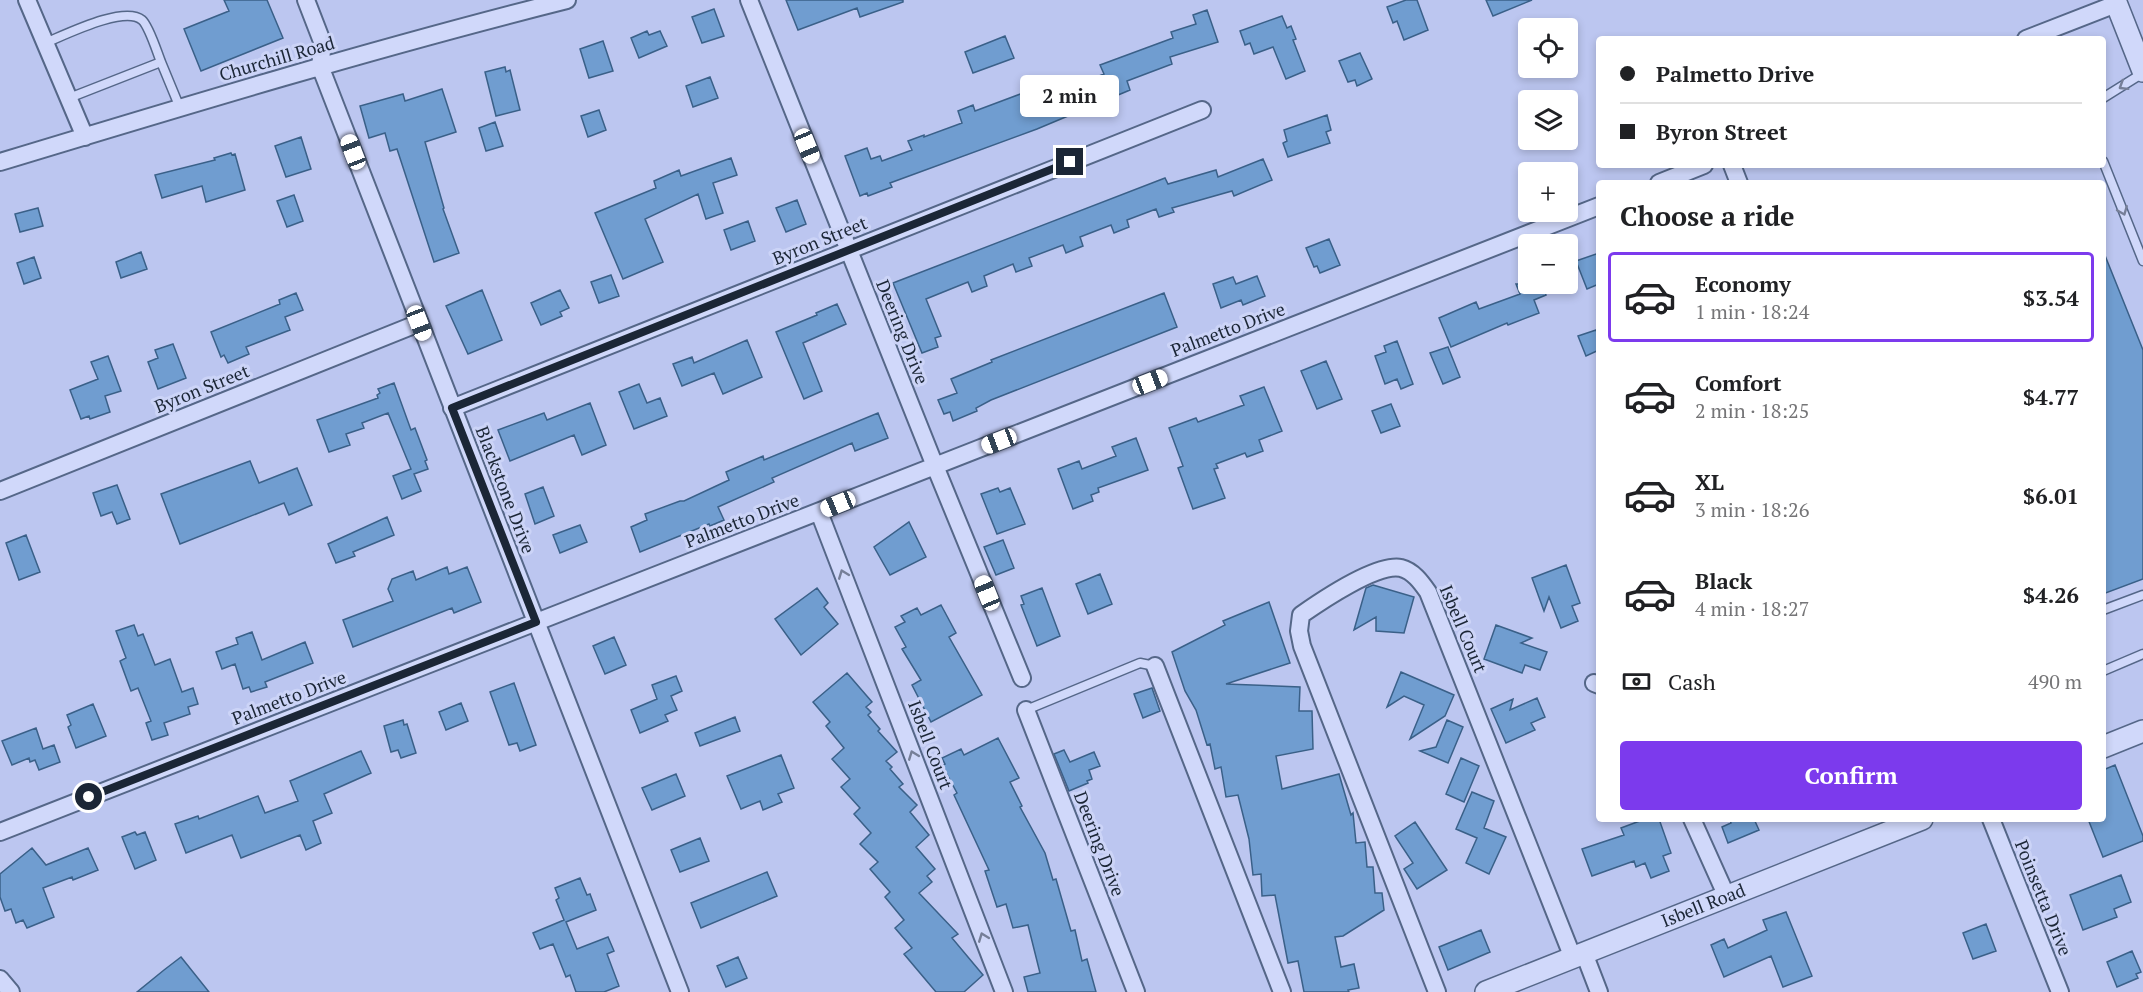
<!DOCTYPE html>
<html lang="en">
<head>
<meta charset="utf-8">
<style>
	:root { --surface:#fff; --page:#f2f2f2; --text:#202124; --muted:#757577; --line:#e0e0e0; --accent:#7c3aed }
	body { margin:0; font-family:"PT Serif",serif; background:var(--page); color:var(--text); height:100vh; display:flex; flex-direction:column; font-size:22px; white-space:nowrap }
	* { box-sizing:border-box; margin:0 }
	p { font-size:20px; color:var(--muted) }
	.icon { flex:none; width:33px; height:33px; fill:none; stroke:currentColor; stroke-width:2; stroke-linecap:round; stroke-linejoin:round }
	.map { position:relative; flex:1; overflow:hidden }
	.sheet { position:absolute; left:1596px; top:180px; width:510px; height:642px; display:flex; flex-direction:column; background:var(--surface); border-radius:6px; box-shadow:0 3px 9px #0003 }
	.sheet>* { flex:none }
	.hud { position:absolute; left:1596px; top:36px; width:510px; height:132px; border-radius:6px; box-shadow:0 3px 9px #0003; display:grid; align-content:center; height:132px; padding:0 24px; background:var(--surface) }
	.buttons { position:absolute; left:1518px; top:18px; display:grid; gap:12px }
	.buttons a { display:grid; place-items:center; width:60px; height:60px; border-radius:6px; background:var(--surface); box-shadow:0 3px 9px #0003; font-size:30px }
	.end { position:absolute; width:27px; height:27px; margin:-14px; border:8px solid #1b2636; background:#fff; box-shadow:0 0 0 3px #fff }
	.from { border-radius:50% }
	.bubble { position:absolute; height:42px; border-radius:6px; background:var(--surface); box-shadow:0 3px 9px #0003; font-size:20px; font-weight:800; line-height:42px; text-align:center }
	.car { position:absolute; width:18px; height:36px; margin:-18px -9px; border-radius:8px; box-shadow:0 0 4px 2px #0007; background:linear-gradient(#fff 24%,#345 0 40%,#fff 0 76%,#345 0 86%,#fff 0) }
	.hud b { display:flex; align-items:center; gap:21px; height:57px; font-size:22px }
	.hud b+b { border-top:2px solid var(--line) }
	.hud i { width:15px; height:15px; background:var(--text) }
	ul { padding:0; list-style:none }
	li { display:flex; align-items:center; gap:18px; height:90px; margin:0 12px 9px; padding:0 12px; border:3px solid transparent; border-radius:6px }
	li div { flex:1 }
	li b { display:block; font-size:22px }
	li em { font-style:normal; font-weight:800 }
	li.on { border-color:var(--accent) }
	li>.icon { width:54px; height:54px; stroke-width:1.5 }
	h2 { padding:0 24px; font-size:27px; line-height:72px }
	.pay { display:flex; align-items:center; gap:15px; height:66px; padding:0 24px; font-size:22px }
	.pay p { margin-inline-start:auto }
	.button { display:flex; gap:12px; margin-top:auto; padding:12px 24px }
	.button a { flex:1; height:69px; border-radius:6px; background:var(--accent); color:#fff; font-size:24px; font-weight:800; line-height:69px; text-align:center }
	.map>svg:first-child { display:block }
</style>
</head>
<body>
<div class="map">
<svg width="2143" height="992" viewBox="0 0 2143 992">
	<rect width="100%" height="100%" fill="#bcc6f0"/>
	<!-- building -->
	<path fill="#709dd0" stroke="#3a6088" stroke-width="1.5" d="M224 0H267L283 38 201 71 184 29 229 11Z
		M786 0H903V2L860 17 857 8 798 30Z
		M1406 0H1417L1428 30 1404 40 1397 21 1393 23 1387 7Z
		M1486 0H1532L1493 16Z
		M714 9 724 36 702 43 692 17Z
		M1207 10 1218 42 1170 57 1172 64 1127 81 1130 90 1037 129 890 183 892 187 868 196 867 193 860 196 845 156 867 148 871 159 880 156 882 161 912 150 908 141 924 135V137L962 123 958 111 973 105 975 111 1023 93 1024 96 1071 77 1074 86 1104 74 1100 65 1173 38 1171 32 1196 24 1193 15Z
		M1282 16 1287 28 1291 26 1296 39 1293 40 1305 71 1286 79 1273 47 1254 54 1250 43 1245 45 1240 31Z
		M647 31 649 35 660 31 667 46 639 58 631 38Z
		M1005 36 1014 58 973 73 965 52Z
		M603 41 613 71 589 78 580 49Z
		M1360 53 1372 79 1357 86 1355 80 1348 82 1339 61Z
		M505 67 506 72 510 70 520 110 496 116 485 72Z
		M710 77 718 98 693 107 686 86Z
		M442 89 456 132 425 142 444 208 443 209 459 253 434 262 397 149 390 151 385 133 369 138 360 106 403 94 405 101Z
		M599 110 606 130 588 137 581 116Z
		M1327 115 1331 130 1326 132 1330 143 1288 157 1283 143 1287 141 1284 130Z
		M495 122 503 146 486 151 479 128Z
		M301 137 311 169 286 177 275 146Z
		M231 153 232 155 235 154 245 190 206 202 202 186 162 198 155 175 215 160 214 158Z
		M731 158 737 175 713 183 723 213 706 219 698 194 645 219 663 262 623 279 595 213 656 188 654 181 679 170 681 176Z
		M1263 159 1272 180 1234 196 1232 191 1172 208 1174 212 1159 217 1156 209 1127 220 1129 227 1114 233 1111 225 1080 237 1083 246 1066 253 1063 245 1029 258 1032 266 1016 272 1013 264 984 276 987 286 972 292 968 282 926 299 941 336 935 338 938 347 922 353 893 283 1165 178 1168 184 1216 170 1218 177Z
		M294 195 303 221 287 227 277 201Z
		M797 200 806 224 786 232 776 208Z
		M38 208 43 226 20 232 15 214Z
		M748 221 755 241 731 250 724 230Z
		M1329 239 1340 265 1320 273 1317 266 1314 267 1306 248Z
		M141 252 147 269 121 278 116 262Z
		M1599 253V284L1587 289 1576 261Z
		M2104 253 2143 350V579L2103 594Z
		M34 257 41 278 24 284 17 263Z
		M611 275 619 296 599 303 591 282Z
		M1257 276 1265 296 1243 305 1241 300 1221 308 1213 284 1233 277 1236 284Z
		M1516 284H1542L1546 295 1534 300 1539 313 1508 325 1507 323 1451 347 1439 318 1476 302 1479 309 1520 294Z
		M482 290 502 340 468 354 446 306Z
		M560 290 569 308 560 312 562 316 541 325 531 303Z
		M296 293 303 310 285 317 290 330 246 347 249 354 228 363 224 355 221 357 211 332 280 304 279 300Z
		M1164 293 1177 327 991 400 976 408 977 411 953 421 950 412 944 414 938 400 957 393 951 379 992 362 991 360Z
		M837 304 846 324 803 343 822 391 804 399 776 332 817 315 816 313Z
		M1596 330 1599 338V350L1586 356 1578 336Z
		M747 340 762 377 723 394 714 373 682 386 673 364 692 357 694 363Z
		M1397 341 1413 384 1401 389 1397 379 1385 384 1375 356 1386 352 1384 346Z
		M173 344 186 378 158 389 148 362 158 358 155 350Z
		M1448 347 1460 377 1443 384 1430 353Z
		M108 356 121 391 105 396 110 412 90 419 89 416 81 419 70 390 98 379 91 362Z
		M1326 361 1342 399 1317 409 1301 371Z
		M394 383 411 430 415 428 427 460 425 461 428 469 414 474 421 491 402 499 393 476 411 469 388 413 362 423 364 428 346 434 350 445 329 452 317 420 378 398 377 395 380 393 378 389Z
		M639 384 647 403 660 398 667 416 634 429 619 392Z
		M1264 387 1282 431 1259 440 1263 451 1247 457 1245 453 1216 464 1218 468 1214 469 1225 498 1193 509 1178 468 1183 466 1169 428 1196 418 1198 422 1244 405 1240 396Z
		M590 403 606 445 582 455 574 435 510 461 498 430 544 413 547 420Z
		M1391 404 1400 426 1381 433 1372 411Z
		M878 413 888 438 855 451 852 443 772 478 774 482 718 507 724 520 710 526 709 524 640 552 631 527 647 520 645 514 680 501H684L729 480 726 472 763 456 764 460Z
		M1136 438 1148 470 1098 488 1099 492 1091 495 1093 501 1073 509 1058 469 1079 461 1082 469 1116 456 1112 447Z
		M250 461 259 483 297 468 312 505 289 515 284 503 180 544 161 494Z
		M117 485 130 519 117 524 112 512 101 516 93 493Z
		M543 487 554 516 535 524 525 494Z
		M998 488 1000 492 1010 488 1025 524 997 534 981 494Z
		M387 517 394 535 353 552 355 556 336 563 328 544Z
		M909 522 926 557 890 575 874 547Z
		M580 525 587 542 560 553 553 535Z
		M26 535 40 572 19 580 6 543Z
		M1003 540 1014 568 996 575 984 547Z
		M1566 565 1580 603 1572 606 1578 621 1561 628 1549 597 1544 611 1532 578Z
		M447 567 449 574 467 567 481 602 454 613 452 608 353 647 343 620 393 601 388 589 392 579 413 571 416 580Z
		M1100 574 1112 604 1088 614 1076 584Z
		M1373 585 1414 597 1404 633 1376 631V617L1354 630 1366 588Z
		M817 588 828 603 824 607 838 624 801 655 775 619Z
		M1042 588 1060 636 1037 646 1021 605 1024 604 1021 596Z
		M1269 602 1290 663 1226 684 1300 687 1299 711H1312L1313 749 1276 756 1282 789 1339 774 1351 815 1353 813 1356 843 1365 842 1367 867H1373L1375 893H1382L1384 910 1343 936 1335 937 1341 967 1354 964 1359 988 1348 990 1349 992H1304L1298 961 1288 963 1275 895 1262 896 1261 874 1253 875 1249 839 1238 795 1226 797 1221 767 1215 769 1210 744 1207 745 1196 710 1185 691 1172 652 1225 625 1223 621Z
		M941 605 956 633 949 637 982 695 931 722 912 685 921 680 902 649 906 647 895 627 905 622 901 616 917 608 921 615Z
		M134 625 138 636 143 634 155 665 170 659 182 692 193 688 198 704 188 707 190 714 164 723 168 735 152 740 146 723 151 721 138 688 131 691 120 661 126 658 116 631Z
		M1496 625 1532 638 1521 643 1547 652 1540 670 1525 665 1522 673 1484 659Z
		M252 632 262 660 305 642 313 663 265 682 267 687 251 692 249 687 243 689 235 664 222 669 216 652 238 644 236 638Z
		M614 637 626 665 605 674 593 646Z
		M1401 672 1454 695 1445 716 1410 739 1424 705 1404 696 1387 707Z
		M847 673 872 702 866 707 871 712 868 715 880 729 878 731 897 752 886 761 892 767 890 769 903 784 899 787 917 805 910 812 929 835 916 847 935 869 927 876 932 882 919 893 958 934 952 938 983 975 964 992H936L904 954 912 948 895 928 904 920 885 897 890 892 870 869 878 862 860 844 871 833 854 814 860 808 841 787 850 779 832 759 844 748 826 726 830 722 813 702Z
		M676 676 682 691 671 696 677 710 665 715 668 721 640 733 631 710 657 699 652 685Z
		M514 683 536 745 520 751 517 743 509 745 490 692Z
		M1152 688 1160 711 1143 718 1134 694Z
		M1537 698 1545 717 1531 723 1535 730 1506 743 1491 709 1513 699 1510 710Z
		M461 703 468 721 446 730 439 712Z
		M93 704 106 736 76 748 68 727 71 725 67 715Z
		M735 717 740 731 700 746 695 733Z
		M403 720 404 725 407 724 416 753 401 758 398 750 391 752 384 726Z
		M1447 720 1463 727 1448 763 1420 751 1436 747Z
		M36 728 43 749 54 745 60 762 39 770 35 760 30 762 29 758 12 765 2 741Z
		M998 738 1019 778 1010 782 1022 806 1020 807 1045 853 1053 880 1056 879 1071 931 1075 930 1082 961 1087 959 1096 992H1028L1024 977 1040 973 1028 925 1013 928 1006 904 997 907 985 871 989 870 954 795 957 793 942 765 945 764 942 758 961 749 964 755Z
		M1064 750 1070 762 1094 752 1100 766 1089 770 1092 779 1087 781 1088 783 1069 791 1054 754Z
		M361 751 371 773 324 794 332 813 313 821 321 843 306 850 300 835 241 858 232 835 186 853 175 824 198 816 199 819 258 796 265 813 298 801 290 781Z
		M781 755 794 788 778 794 782 802 763 810 760 801 741 809 727 776Z
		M1461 758 1479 766 1464 802 1446 794Z
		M2115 765 2143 836V841L2103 857 2088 819H2103V770Z
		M676 774 685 796 652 810 642 788Z
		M1472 792 1494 801 1484 828 1506 837 1489 874 1466 863 1477 838 1456 829Z
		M1645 819H1659L1671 853 1663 856 1669 871 1651 878 1645 863 1636 867 1634 861 1592 876 1582 849 1624 835 1621 828Z
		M1729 819H1754L1759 830 1728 843 1722 827 1731 823Z
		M1415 822 1447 870 1417 889 1404 869 1413 863 1395 836Z
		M135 832 137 835 145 832 156 860 135 869 122 837Z
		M700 838 709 861 680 872 671 850Z
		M32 848 46 865 88 848 98 870 73 880 72 877 43 888 54 917 27 928 23 920 16 923 11 909 5 911 0 897V874Z
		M767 872 777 896 701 928 691 903Z
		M2121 875 2131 902 2114 909 2117 917 2083 930 2070 895Z
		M580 878 587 895 590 894 596 910 566 922 577 949 608 937 614 951 607 954 619 986 604 992H576L570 975 566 977 553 944 540 949 533 933 564 920 556 900 559 898 555 888Z
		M1786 912 1812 976 1783 987 1771 956 1724 977 1711 945 1724 939 1728 948 1767 930 1763 920Z
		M1986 924 1996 951 1973 959 1963 933Z
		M1481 930 1490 952 1448 970 1439 947Z
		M2132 951 2141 972 2136 974 2138 978 2117 987 2107 962Z
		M181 957 209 992H137L164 970Z
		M738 957 747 978 726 987 717 966Z"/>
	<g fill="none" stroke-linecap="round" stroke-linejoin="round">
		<defs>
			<path id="service" d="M45 43C65 35 124 5 142 20 149 26 157 52 161 62
				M69 98 161 62 180 108
				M2103 98 2143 73
				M2103 161 2143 261
				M2103 610 2143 595
				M2103 671 2143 654
				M1026 710 1140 663 1155 666"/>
			<path id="minor" d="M27 0 85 137
				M306 0 323 44 320 66 680 992
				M749 0 935 466 1022 678
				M2026 39 2116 4
				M0 162C188 105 376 48 567 0
				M1732 165 1739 183
				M1659 183 1704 165
				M452 408 1202 110
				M0 491 419 323
				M819 512 1004 992
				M1155 666 1282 992
				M1594 683 1599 685
				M1026 710 1136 992
				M1692 819 1727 897
				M1991 819 2060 992
				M0 832 1599 206
				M1584 953 1599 992
				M0 979 11 992
				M1437 992 1302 646 1299 631 1301 615C1321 601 1377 563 1401 568 1413 571 1421 582 1428 592L1573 958"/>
			<g id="tertiary">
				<path d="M2115 0 2143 71"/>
				<path d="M2103 747 2143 731"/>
				<path id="s1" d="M1486 992 1922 819"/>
			</g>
		</defs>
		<!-- service casing -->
		<use href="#service" stroke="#556788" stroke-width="11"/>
		<!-- minor casing -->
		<use href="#minor" stroke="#556788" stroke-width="20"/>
		<!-- tertiary casing -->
		<use href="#tertiary" stroke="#556788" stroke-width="24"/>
		<!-- service -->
		<use href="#service" stroke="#d0d8fa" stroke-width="8"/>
		<!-- minor -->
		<use href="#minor" stroke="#d0d8fa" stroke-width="16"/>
		<!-- tertiary -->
		<use href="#tertiary" stroke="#d0d8fa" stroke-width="21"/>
	</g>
	<!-- one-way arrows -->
	<defs><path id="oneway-chevron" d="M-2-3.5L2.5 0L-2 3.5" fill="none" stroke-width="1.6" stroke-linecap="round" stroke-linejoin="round" transform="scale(1.5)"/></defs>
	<g stroke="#767f98">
		<use href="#oneway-chevron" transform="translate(2123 86) rotate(148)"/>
		<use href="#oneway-chevron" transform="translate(2123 211) rotate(68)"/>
		<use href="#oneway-chevron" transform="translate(843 574) rotate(-111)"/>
		<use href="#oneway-chevron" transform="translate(913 755) rotate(-111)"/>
		<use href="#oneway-chevron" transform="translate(983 937) rotate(-111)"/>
	</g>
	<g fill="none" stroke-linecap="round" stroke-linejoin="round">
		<!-- route -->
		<path stroke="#1b2636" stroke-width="8" d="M89 797 536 622 452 408 1070 162"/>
	</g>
	<g text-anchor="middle" stroke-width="6" stroke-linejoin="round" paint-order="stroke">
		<!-- street labels -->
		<g font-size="18" fill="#1b2636" stroke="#ccd4f7">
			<text transform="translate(277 59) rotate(-16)" y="6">Churchill Road</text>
			<text transform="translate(820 241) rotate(-22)" y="6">Byron Street</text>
			<text transform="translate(1228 330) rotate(-21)" y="6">Palmetto Drive</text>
			<text transform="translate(902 332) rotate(68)" y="6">Deering Drive</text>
			<text transform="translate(202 389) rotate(-22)" y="6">Byron Street</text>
			<text transform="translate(505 490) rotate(69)" y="6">Blackstone Drive</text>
			<text transform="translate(742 521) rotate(-21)" y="6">Palmetto Drive</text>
			<text transform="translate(1463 629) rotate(67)" y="6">Isbell Court</text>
			<text transform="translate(289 698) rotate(-21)" y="6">Palmetto Drive</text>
			<text transform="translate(930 745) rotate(69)" y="6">Isbell Court</text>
			<text transform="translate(1099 844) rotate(69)" y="6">Deering Drive</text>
			<text transform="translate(2043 898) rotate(68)" y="6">Poinsetta Drive</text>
			<text dy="6" stroke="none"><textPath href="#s1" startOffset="234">Isbell Road</textPath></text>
		</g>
	</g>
</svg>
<div class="buttons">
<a><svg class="icon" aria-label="locate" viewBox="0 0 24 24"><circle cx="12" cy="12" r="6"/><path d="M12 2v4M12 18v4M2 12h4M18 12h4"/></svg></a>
<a><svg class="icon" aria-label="layers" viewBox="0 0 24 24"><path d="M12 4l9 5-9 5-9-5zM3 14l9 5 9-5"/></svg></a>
<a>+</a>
<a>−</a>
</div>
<i class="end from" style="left:89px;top:797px"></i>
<i class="end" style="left:1070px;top:162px"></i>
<div class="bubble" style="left:1020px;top:75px;width:99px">2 min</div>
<i class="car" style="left:807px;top:146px;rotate:158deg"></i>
<i class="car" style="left:353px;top:152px;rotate:339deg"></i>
<i class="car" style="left:419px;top:323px;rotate:159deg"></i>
<i class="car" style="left:1150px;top:382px;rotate:69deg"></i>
<i class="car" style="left:999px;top:441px;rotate:249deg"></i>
<i class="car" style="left:838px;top:504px;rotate:248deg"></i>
<i class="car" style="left:987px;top:593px;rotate:338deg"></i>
<div class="hud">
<b><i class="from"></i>Palmetto Drive</b>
<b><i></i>Byron Street</b>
</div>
<section class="sheet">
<h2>Choose a ride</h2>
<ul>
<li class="on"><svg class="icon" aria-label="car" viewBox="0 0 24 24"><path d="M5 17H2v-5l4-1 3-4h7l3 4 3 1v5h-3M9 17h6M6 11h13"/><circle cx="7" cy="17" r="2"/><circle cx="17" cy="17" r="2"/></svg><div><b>Economy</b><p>1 min · 18:24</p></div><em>$3.54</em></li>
<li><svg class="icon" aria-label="car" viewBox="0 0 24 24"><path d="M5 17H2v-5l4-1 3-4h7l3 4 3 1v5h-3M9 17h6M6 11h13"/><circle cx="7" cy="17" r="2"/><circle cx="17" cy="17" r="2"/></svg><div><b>Comfort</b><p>2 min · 18:25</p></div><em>$4.77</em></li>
<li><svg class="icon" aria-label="car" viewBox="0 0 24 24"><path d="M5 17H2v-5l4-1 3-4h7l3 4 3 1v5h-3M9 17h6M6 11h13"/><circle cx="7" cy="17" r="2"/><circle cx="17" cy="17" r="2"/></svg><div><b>XL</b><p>3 min · 18:26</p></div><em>$6.01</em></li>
<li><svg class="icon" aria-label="car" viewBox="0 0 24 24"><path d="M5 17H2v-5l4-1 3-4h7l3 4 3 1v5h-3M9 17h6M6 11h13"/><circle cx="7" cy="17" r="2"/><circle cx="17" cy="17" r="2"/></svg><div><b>Black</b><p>4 min · 18:27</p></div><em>$4.26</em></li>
</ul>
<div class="pay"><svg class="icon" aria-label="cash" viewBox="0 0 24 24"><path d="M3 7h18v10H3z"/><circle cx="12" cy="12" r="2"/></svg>Cash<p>490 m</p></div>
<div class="button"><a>Confirm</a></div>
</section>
</div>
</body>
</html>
